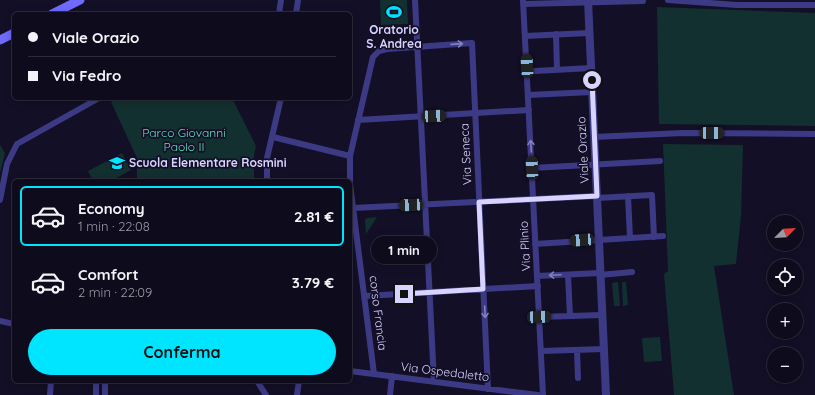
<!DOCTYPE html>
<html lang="it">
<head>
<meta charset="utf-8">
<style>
	:root { --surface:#0e0b1c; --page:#171425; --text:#f1f3f6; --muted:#9b9ba3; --line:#2e2b3b; --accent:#00e5ff }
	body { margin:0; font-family:Quicksand,sans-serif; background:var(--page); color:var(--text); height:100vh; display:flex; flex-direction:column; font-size:15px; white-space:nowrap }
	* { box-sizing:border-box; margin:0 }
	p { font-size:13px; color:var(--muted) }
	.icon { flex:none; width:22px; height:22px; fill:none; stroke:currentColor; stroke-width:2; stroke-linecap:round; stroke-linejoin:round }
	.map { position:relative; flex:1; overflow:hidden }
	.panel { position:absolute; left:12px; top:179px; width:340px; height:204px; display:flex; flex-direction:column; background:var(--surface); border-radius:6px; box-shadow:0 2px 10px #0003,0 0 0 1px var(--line) }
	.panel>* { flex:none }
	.banner { position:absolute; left:12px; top:12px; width:340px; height:88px; border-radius:6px; box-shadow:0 2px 10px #0003,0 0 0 1px var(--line); display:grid; align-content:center; height:88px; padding:0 16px; background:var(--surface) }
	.needle { width:26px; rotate:66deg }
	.fabs { position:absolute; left:767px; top:215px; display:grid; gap:8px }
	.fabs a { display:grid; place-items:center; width:36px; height:36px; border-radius:50%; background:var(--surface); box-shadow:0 2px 10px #0003,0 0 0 1px var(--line); font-size:20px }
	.end { position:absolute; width:18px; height:18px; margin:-9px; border:5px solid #d9d4ff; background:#111; box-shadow:0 0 0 2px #111 }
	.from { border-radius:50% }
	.bubble { position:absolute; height:28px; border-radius:14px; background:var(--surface); box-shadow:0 2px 10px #0003,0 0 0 1px var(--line); font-size:13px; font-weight:700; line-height:28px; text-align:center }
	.car { position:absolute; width:12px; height:24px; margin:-12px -6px; border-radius:5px; box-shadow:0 0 3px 1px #0007; background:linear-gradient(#222 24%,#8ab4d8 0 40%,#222 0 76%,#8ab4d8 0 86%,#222 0) }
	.banner b { display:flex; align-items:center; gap:14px; height:38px; font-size:15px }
	.banner b+b { border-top:1px solid var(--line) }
	.banner i { width:10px; height:10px; background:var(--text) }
	ul { padding:7px 0 0; list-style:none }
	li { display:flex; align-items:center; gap:12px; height:60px; margin:0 8px 6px; padding:0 8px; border:2px solid transparent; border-radius:6px }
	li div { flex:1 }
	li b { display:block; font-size:15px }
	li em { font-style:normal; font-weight:700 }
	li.active { border-color:var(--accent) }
	li>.icon { width:36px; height:36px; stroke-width:1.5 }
	.action { display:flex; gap:8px; margin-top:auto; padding:8px 16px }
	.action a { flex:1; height:46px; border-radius:24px; background:var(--accent); color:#111; font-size:16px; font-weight:700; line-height:46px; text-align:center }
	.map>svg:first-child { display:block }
</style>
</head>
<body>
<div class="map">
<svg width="815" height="395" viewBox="0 0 815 395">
	<rect width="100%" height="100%" fill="#130f26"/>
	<!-- green -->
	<path fill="#12302f" d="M380 0H407L408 24 381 25Z
		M657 7 815 13V126L659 124Z
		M117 98H232L256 146 254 155V181H137V158L111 102Z
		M663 144 743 145 741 216 736 264 714 266 734 395H674L664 274 668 271Z
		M0 145 5 153 0 173Z
		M122 153 131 170 111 181H93L88 171Z
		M377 217 366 234 365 220 367 218Z
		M618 282 620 306H614L612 283Z
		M622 282H626L628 305 623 306Z
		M660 337 662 361 644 362 642 338Z"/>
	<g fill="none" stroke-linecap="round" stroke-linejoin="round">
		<!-- minor -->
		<path stroke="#3d3a85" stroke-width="6" d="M415 0 434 382
			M523 0 543 395
			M668 0 737 5H815
			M524 4 643 1
			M279 14 281 0
			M296 14 298 0
			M556 34 557 70
			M525 36 589 33
			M535 71 591 68
			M528 95 592 92
			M358 120 529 110
			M273 137 350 156
			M594 137 683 133 815 134
			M532 168 660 161
			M267 181V158L281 98
			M350 181V156L373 57 379 51 387 49 472 43 488 389
			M350 184 374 374
			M628 196 630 238
			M597 198 652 195 654 237
			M0 200 7 164 17 144 99 98
			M353 208 597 196
			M535 244 663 236
			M568 275 570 316
			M600 275 632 272
			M537 276 600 273
			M365 296 538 286
			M539 317 602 315
			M0 321 14 324
			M577 350 578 378
			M541 351 604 349
			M350 371 538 395
			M257 381 266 395
			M50 395 51 381
			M96 395V381
			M105 395V381
			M297 395 299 381
			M390 395 392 376"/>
		<!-- tertiary -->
		<path stroke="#3d3a85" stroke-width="8" d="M588 0 606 395"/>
		<!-- secondary -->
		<path stroke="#6f6bff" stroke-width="9" d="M52 14 80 0
			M0 40 14 33"/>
	</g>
	<!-- one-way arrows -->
	<defs><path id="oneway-shaft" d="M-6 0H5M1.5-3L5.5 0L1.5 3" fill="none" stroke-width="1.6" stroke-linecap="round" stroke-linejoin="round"/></defs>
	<g stroke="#837fbc">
		<use href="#oneway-shaft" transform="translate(457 44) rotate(-4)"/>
		<use href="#oneway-shaft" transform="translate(531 146) rotate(-93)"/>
		<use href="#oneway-shaft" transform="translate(555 275) rotate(177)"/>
		<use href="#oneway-shaft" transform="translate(485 312) rotate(87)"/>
	</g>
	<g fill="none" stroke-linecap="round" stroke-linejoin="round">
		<!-- route -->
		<path stroke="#d9d4ff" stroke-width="5" d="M404 294 483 289 479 202 597 196 592 80"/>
	</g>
	<!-- icons -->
	<defs>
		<symbol id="stadium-bare" viewBox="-9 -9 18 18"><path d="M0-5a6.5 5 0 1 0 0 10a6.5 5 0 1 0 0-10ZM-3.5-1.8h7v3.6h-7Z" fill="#00e5ff" stroke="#130f26" stroke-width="2.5" paint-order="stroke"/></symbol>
		<symbol id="school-bare" viewBox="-9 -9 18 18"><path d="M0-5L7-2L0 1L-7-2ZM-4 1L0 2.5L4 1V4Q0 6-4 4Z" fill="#00e5ff" stroke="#130f26" stroke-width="2.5" paint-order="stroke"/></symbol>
	</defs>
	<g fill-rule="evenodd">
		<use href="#stadium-bare" x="383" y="1" width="22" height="22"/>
		<use href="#school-bare" x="106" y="152" width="22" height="22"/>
	</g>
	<g text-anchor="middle" stroke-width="3.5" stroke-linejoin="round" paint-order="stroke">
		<!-- poi labels -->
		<g font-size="12" font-weight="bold" fill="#d9d4ff" stroke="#130f26">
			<text x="394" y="34">Oratorio<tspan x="394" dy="14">S. Andrea</tspan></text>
			<text x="129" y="167" text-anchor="start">Scuola Elementare Rosmini</text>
		</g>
		<!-- park labels -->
		<g font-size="12" fill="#5fe0c0" stroke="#130f26">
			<text x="184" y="137">Parco Giovanni<tspan x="184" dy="14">Paolo II</tspan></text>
		</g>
		<!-- street labels -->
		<g font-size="12" fill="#d9d4ff" stroke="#130f26">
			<text transform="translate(583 150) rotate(-93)" y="4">Viale Orazio</text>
			<text transform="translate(466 154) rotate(-93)" y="4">Via Seneca</text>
			<text transform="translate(525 246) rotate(-93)" y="4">Via Plinio</text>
			<text transform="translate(378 313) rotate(83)" y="4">corso Francia</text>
			<text transform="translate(445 372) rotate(7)" y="4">Via Ospedaletto</text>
		</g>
	</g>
</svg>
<div class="fabs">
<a><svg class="needle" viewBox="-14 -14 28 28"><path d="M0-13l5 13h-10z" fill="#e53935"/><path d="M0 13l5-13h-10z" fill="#9b9ba3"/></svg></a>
<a><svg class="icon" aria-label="locate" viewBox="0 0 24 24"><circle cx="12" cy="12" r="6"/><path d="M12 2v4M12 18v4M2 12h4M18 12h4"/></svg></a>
<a>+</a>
<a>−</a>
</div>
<i class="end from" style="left:592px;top:80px"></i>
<i class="end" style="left:404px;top:294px"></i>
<div class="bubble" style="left:371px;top:236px;width:66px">1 min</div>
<i class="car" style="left:527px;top:66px;rotate:357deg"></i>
<i class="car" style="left:434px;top:116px;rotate:87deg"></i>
<i class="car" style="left:712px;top:133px;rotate:90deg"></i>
<i class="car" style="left:532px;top:168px;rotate:357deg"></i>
<i class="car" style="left:411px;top:205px;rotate:267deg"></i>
<i class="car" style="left:582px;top:240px;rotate:266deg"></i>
<i class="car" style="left:539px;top:317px;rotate:88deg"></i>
<div class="banner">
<b><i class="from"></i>Viale Orazio</b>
<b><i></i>Via Fedro</b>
</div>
<section class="panel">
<ul>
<li class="active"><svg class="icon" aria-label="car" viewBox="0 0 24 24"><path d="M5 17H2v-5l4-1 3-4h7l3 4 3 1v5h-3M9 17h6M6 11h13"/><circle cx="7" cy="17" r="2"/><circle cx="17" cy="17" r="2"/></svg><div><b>Economy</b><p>1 min · 22:08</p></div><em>2.81 €</em></li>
<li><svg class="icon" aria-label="car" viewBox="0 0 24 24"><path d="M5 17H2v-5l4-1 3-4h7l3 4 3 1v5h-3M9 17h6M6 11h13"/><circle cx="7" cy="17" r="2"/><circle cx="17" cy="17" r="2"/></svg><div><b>Comfort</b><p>2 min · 22:09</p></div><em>3.79 €</em></li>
</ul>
<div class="action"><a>Conferma</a></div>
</section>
</div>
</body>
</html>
